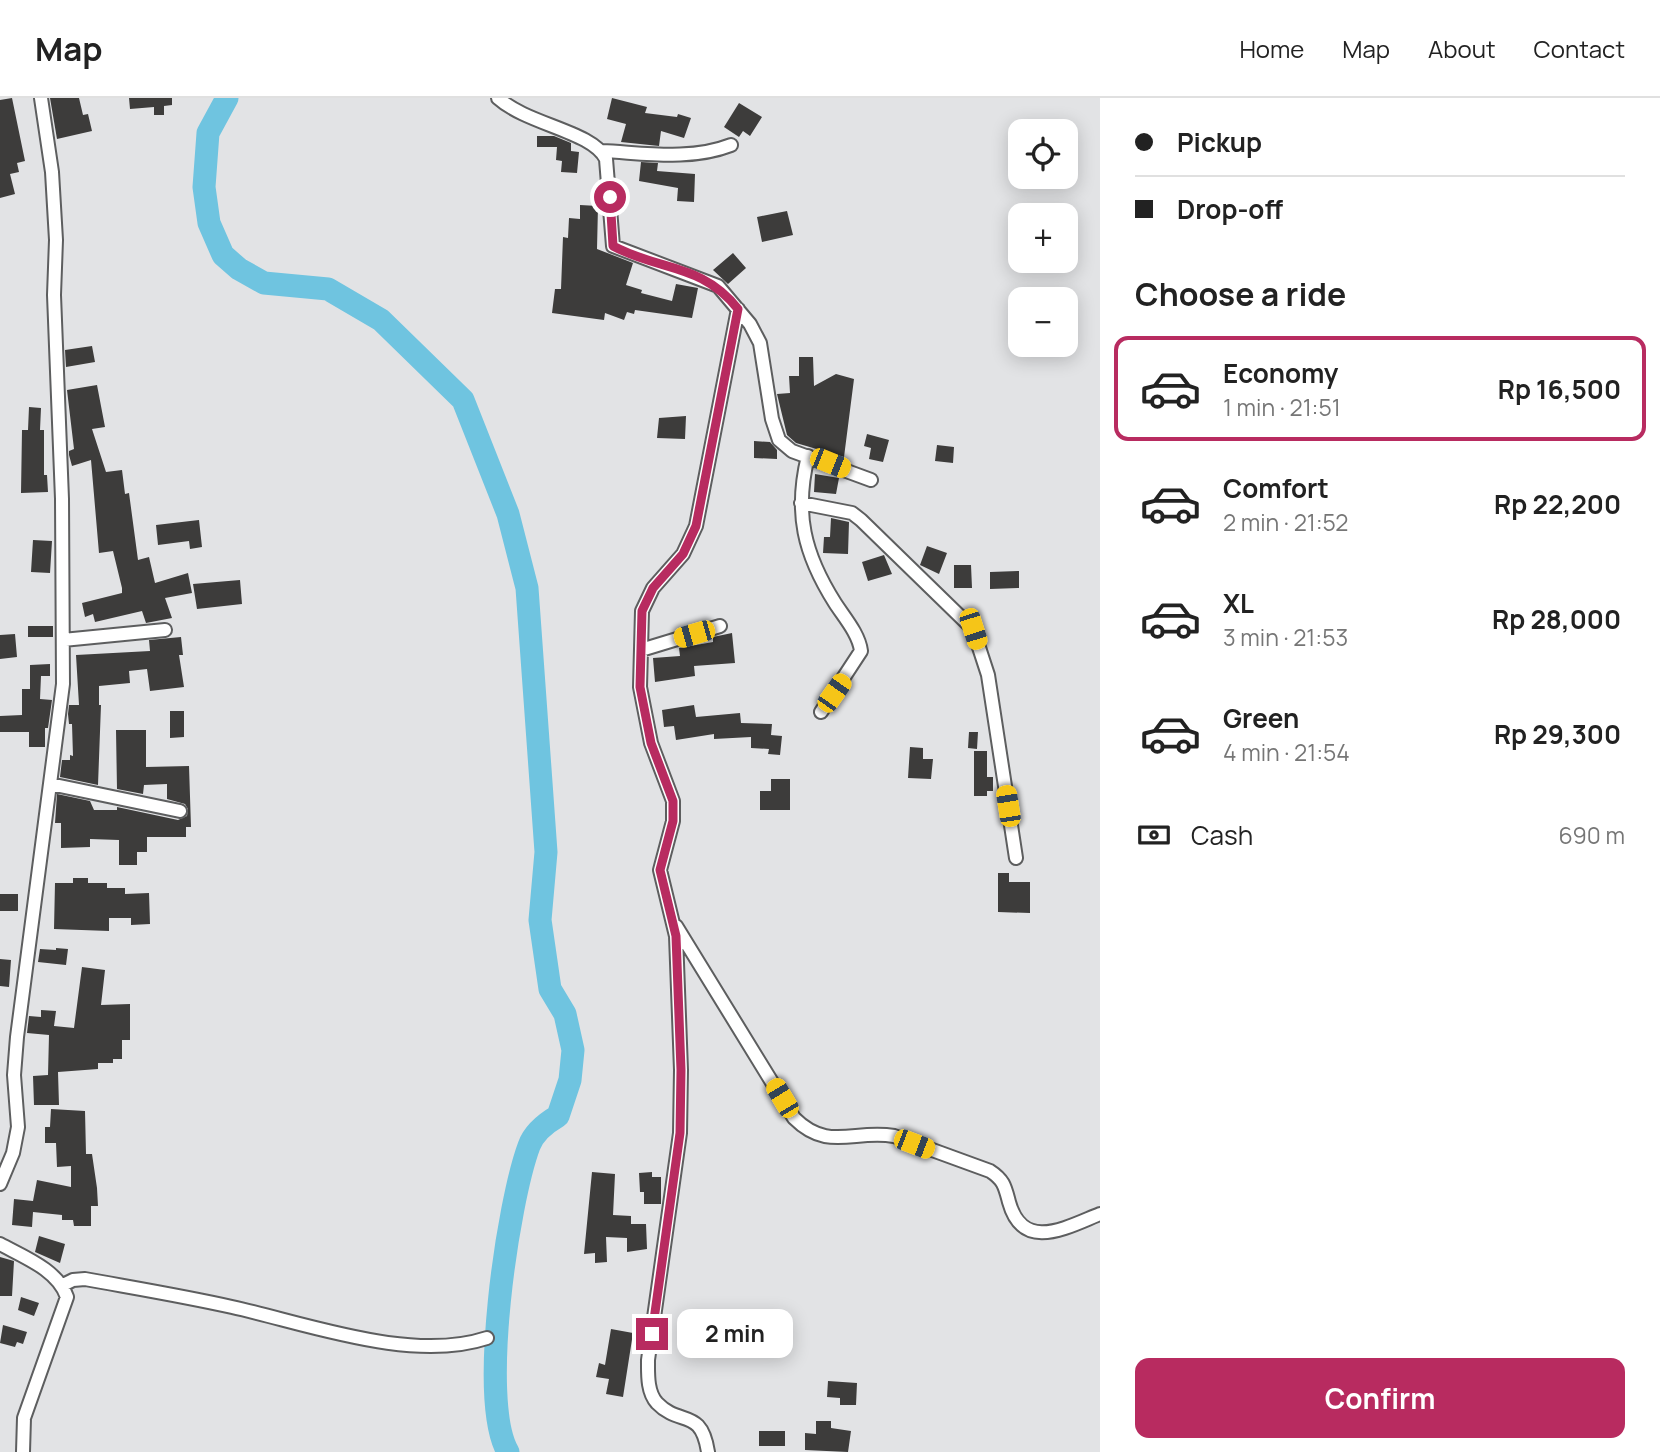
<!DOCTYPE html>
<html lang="en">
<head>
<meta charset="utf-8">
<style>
	:root { --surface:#fff; --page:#f2f2f2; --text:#222; --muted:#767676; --line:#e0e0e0; --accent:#b82b60 }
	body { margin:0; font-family:Manrope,sans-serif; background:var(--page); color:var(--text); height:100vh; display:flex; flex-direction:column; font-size:26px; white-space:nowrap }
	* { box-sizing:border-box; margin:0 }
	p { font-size:23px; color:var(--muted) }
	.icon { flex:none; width:38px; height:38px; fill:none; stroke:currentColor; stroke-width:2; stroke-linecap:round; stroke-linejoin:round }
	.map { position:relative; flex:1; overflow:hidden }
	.panel { display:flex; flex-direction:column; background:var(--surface); width:560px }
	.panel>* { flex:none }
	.banner { display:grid; align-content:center; height:154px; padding:0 35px; background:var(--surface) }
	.fabs { position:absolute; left:1008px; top:21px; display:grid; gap:14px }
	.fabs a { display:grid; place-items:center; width:70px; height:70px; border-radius:14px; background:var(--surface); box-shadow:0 4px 18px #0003; font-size:35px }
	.end { position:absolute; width:32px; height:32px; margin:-16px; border:9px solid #b82b60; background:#fff; box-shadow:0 0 0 4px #fff }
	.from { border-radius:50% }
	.bubble { position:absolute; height:49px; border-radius:14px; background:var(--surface); box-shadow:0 4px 18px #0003; font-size:23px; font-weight:700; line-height:49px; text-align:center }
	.car { position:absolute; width:21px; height:42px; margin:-21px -10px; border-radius:9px; box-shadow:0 0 5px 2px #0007; background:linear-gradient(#f5c518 24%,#345 0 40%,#f5c518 0 76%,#345 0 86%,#f5c518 0) }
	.banner b { display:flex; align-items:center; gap:24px; height:66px; font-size:26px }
	.banner b+b { border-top:2px solid var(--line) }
	.banner i { width:18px; height:18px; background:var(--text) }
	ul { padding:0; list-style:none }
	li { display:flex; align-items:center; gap:21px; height:105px; margin:0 14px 10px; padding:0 21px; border:4px solid transparent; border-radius:14px }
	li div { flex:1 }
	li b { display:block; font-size:26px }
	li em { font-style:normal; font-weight:700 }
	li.active { border-color:var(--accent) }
	li>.icon { width:63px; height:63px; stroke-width:1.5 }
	h2 { padding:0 35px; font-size:32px; line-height:84px }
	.pay { display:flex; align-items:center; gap:18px; height:77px; padding:0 35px; font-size:26px }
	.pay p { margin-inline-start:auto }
	.primary-button { display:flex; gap:14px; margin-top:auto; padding:14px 35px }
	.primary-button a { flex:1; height:80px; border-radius:14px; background:var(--accent); color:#fff; font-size:28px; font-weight:700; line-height:80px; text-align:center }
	header { display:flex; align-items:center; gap:42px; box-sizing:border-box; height:98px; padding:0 35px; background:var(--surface); border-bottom:2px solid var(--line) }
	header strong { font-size:33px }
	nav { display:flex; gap:38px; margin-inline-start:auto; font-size:24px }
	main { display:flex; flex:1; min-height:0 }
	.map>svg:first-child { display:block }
</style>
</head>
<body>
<header>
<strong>Map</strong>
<nav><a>Home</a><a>Map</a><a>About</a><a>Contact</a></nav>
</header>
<main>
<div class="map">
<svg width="1100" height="1354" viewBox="0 0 1100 1354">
	<rect width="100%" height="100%" fill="#e2e3e5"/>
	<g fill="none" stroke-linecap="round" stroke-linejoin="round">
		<!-- river -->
		<path stroke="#6fc4e0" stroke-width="23" d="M227 0 208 35 204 89 209 125 223 157 239 171 264 185 328 191 381 222 463 302 508 416 527 490 546 754 540 822 550 891 565 916 573 952 570 982 558 1018C546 1025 534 1034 529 1048 508 1104 478 1303 508 1354"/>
	</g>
	<!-- building -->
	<path fill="#3d3c3b" d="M12 0 25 63 17 65 19 74 10 76 15 96 0 100V2Z
		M50 0H79L83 17 88 16 92 33 57 41Z
		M129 0H172V7L164 8V17H154V9L130 11Z
		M612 0 647 9 645 15 677 19 678 16 691 20 684 40 661 33 659 48 621 44 626 26 607 21Z
		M739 5 762 19 750 38 743 33 739 39 724 29Z
		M537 38H554L571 45V53L579 54 577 75 561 74 562 63 556 62 557 49H537Z
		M641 64 658 65 657 73 695 76 694 104 677 103 678 90 639 83Z
		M580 107 598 108 597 151 633 165 626 187 642 192 641 195 672 203 676 186 698 190 692 220 635 212 634 216 627 214 624 222 605 215 604 222 552 215 555 191H561L563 139 568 140 569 120 580 121Z
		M787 113 793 137 762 144 757 119Z
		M733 155 746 170 728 186 713 172Z
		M92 248 95 264 66 269 65 252Z
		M799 259H813L814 288 836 276 854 281 844 359 796 345 787 337 777 296 790 295 789 278H799Z
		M97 287 105 329 92 331 106 374 122 372 125 396 129 395 138 462 149 459 155 485 188 475 192 495 165 500 172 520 146 525 142 513 95 524 93 516 85 519 82 505 122 495V490L113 453 99 455 91 362 72 368 69 357V353L74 351 67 292Z
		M29 309 41 310 40 332H44V377H47L48 394 21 395 22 332H28Z
		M686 318 685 341 657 340 659 320Z
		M867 336 889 342 883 364 869 361 871 350 864 348Z
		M754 343 770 344 777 352V361L754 360Z
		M937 347 954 349 953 365 935 363Z
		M815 376 839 380 836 396 814 394Z
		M831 420 849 424 848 456 823 455 824 439H830Z
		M199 422 202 449 190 451 189 443 158 447 156 427Z
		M33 442 52 443 50 475 31 474Z
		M927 448 947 455 939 476 920 467Z
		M884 457 892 476 868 483 862 464Z
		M954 467H971L972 490H954Z
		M1019 473V490L990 491V474Z
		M240 482 242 506 197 511 193 486Z
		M28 528H53V539H28Z
		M732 535 735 565 694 568 695 578 655 584 653 560 680 558 679 550 713 544V539Z
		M15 536 17 559 0 561V537Z
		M181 539 183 557H179L184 589 150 593 147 571 129 573 130 585 99 588V607H101L98 687 60 679 62 662H70V657L73 658 72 626H69L68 616 69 607H79L76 557 150 553 149 542Z
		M50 566V578H41L40 601 52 602 48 630H45V649H29V634H0V618L22 617V591H30V567Z
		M694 607 696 619 740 615 741 625 772 626 771 637 782 638 780 657 768 656 769 651 751 650V639L714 641V636L676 642 674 628 664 629 662 612Z
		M170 613H184V639L170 640Z
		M116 632H146V669L189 668 191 729H186V739H147V754H137V767H119V742L90 741V749L61 750V725H55L57 696 90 703 94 712H117V709L178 722 187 718 188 711 185 706 167 701V686L144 687 143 696 117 691Z
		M969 634H978L977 651 968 650Z
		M910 649 923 650V661H933L931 681 908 680Z
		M974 653H987V679H993V693H987V698H974Z
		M771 681H790V712H760V693H771Z
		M998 775H1009V784H1030V815L998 814Z
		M73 780H88V785H107V790H125V796L149 795 150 826 131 827V820H109V833L54 831 55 785H73Z
		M0 796H18V813H0Z
		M56 850 68 851 66 867 38 864 40 851 56 852Z
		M0 861 11 862 9 889 0 888Z
		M82 869 105 872 101 907 130 906V942H122V961H113V965H98V971L58 974 59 1007H34L33 978 48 977 49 937 27 935 29 918 41 919V912L56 913 54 928 74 930Z
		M51 1011 85 1013 86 1056H92L97 1090 98 1108H91V1128H74L73 1122H62V1117L33 1114 32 1129 12 1127 14 1101 33 1103 37 1082 71 1089V1068L57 1069 56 1045H45V1029H50Z
		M592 1074 615 1076 613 1117 631 1118V1126H646L647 1151 627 1154V1140L606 1139 607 1164 595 1165V1155L584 1156Z
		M652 1074V1079H661V1106H644V1094H640L639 1075Z
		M39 1138 65 1146 60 1165 35 1154Z
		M0 1159 14 1163 12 1198H0Z
		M21 1199 39 1205 34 1218 18 1212Z
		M3 1227 27 1234 23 1246 17 1244 15 1249 0 1245Z
		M611 1231 633 1235 623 1299 606 1296 609 1281 596 1279 599 1265 605 1267Z
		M828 1283 857 1285 856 1307H840V1300L827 1299Z
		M816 1323H831V1330L851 1333 848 1354 805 1352V1335L816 1336Z
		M759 1333H785V1348H759Z"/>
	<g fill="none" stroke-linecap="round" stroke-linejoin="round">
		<defs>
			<path id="minor" d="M498 0C528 27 592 33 606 61L613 148 718 188 750 226 760 245 772 321 779 342 792 353 871 382
				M602 53C645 55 690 63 731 47
				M808 358C794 415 804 456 835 505 844 519 859 536 861 553L821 614
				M801 405 852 415 861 422 973 531 988 577 1016 760
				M63 542 165 532
				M641 552 720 528
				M50 686 180 713
				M676 828 794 1020C828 1054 854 1031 894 1038L990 1073C1004 1082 1005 1089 1009 1104 1023 1155 1067 1129 1100 1116
				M0 1086 13 1055 18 1029 14 977 17 939 63 586 62 401 54 197 56 142 52 74 41 0
				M0 1146C24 1159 58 1172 67 1199L24 1320 23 1354
				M63 1187 73 1182 85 1181C134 1190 183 1198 232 1209 308 1226 412 1265 487 1240
				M708 1354C701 1309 680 1329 657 1305 647 1294 648 1276 648 1262L680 1035 681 972 676 838 660 772 673 723V703L651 645 640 589 642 513 653 490 683 456 696 428 738 211"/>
		</defs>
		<!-- minor casing -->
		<use href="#minor" stroke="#5d5e5f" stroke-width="16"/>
		<!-- minor -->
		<use href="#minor" stroke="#fff" stroke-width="12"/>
	</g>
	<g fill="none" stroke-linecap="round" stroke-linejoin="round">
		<!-- route -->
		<path stroke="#b82b60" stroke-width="9" d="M610 99 613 148C659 173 702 165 738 211L696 428 683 456 653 490 642 513 640 589 651 645 673 703V723L660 772 676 838 681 972 680 1035 652 1236"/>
	</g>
</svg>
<div class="fabs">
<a><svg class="icon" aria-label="locate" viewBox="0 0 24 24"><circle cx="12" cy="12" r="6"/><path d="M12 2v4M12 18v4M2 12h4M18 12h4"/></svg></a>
<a>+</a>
<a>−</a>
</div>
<i class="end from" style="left:610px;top:99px"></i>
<i class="end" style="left:652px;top:1236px"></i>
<div class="bubble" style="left:677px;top:1211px;width:116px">2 min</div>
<i class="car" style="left:830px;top:365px;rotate:112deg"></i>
<i class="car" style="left:973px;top:531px;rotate:162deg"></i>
<i class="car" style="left:694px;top:536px;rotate:254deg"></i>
<i class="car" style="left:834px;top:595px;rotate:35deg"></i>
<i class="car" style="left:1008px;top:708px;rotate:351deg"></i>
<i class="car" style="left:782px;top:1000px;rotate:329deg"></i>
<i class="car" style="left:914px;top:1046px;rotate:111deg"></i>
</div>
<section class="panel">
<div class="banner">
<b><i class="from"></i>Pickup</b>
<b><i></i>Drop-off</b>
</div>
<h2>Choose a ride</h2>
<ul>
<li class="active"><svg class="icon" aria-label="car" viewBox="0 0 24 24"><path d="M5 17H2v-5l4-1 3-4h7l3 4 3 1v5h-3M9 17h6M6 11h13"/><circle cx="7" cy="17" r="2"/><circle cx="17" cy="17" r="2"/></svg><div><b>Economy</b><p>1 min · 21:51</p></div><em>Rp 16,500</em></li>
<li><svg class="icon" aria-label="car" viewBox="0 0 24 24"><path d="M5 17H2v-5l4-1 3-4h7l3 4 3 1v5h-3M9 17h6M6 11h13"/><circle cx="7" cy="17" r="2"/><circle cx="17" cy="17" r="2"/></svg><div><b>Comfort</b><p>2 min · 21:52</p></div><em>Rp 22,200</em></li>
<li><svg class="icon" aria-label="car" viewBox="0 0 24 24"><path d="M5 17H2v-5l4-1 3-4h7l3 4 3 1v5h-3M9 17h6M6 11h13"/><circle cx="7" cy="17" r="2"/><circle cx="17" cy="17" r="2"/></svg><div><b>XL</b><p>3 min · 21:53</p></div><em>Rp 28,000</em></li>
<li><svg class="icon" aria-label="car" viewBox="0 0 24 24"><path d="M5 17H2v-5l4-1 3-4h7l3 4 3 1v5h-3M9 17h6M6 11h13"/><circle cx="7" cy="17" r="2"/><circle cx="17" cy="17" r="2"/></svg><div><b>Green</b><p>4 min · 21:54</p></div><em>Rp 29,300</em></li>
</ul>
<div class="pay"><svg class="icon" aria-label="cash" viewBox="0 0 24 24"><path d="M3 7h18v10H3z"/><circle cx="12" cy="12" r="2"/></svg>Cash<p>690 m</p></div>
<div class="primary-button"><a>Confirm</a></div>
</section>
</main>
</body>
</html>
